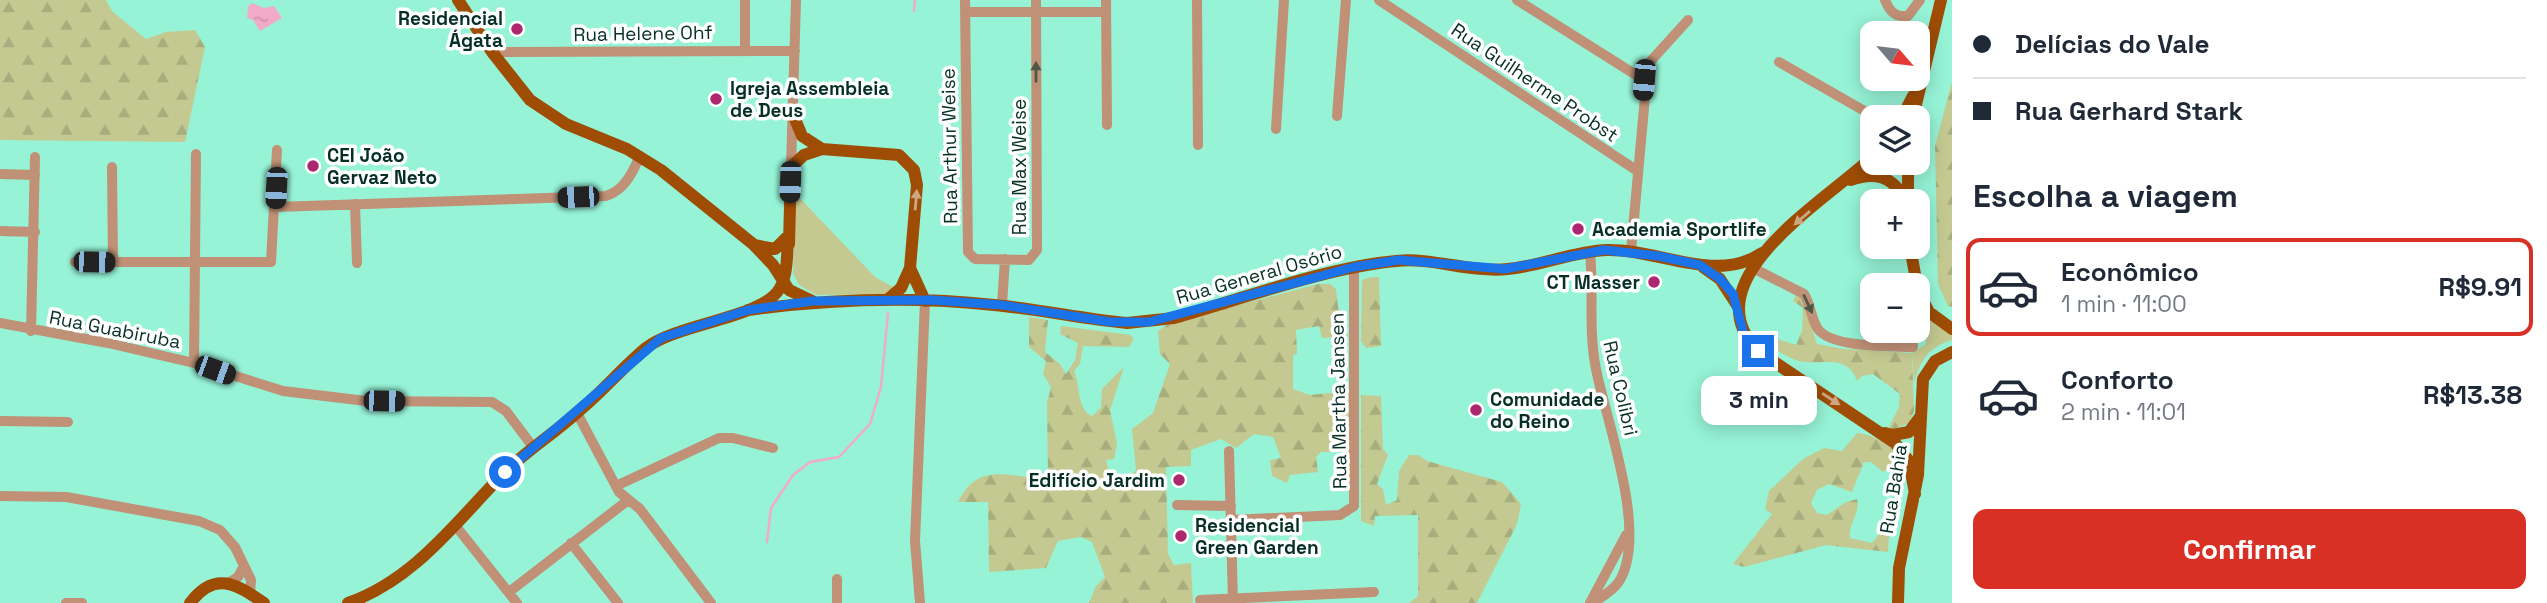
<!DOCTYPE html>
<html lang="pt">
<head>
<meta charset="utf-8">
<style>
	:root { --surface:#fff; --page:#f6f6f7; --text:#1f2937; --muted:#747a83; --line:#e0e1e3; --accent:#d93025 }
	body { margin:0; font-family:"Space Grotesk",sans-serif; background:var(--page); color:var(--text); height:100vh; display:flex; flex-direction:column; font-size:26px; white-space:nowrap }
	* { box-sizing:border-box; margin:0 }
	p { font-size:23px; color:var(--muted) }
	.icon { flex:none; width:38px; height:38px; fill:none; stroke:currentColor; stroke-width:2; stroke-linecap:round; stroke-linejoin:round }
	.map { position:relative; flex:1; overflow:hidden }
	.sheet { display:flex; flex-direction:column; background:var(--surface); width:595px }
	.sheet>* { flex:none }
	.guide { display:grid; align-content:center; height:154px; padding:0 21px; background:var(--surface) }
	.needle { width:46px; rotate:118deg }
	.buttons { position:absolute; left:1860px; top:21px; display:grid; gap:14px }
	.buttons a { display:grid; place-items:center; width:70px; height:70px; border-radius:14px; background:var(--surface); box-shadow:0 4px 18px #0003; font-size:35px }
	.end { position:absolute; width:32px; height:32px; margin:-16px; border:9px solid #1a73e8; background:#fff; box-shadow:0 0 0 4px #fff }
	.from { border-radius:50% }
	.bubble { position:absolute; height:49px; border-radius:14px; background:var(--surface); box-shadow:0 4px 18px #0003; font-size:23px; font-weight:600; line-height:49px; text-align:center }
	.car { position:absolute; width:21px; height:42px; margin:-21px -10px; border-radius:9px; box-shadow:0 0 5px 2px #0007; background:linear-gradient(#222 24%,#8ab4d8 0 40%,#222 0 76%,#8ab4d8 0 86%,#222 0) }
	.guide b { display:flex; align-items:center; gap:24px; height:66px; font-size:26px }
	.guide b+b { border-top:2px solid var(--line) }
	.guide i { width:18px; height:18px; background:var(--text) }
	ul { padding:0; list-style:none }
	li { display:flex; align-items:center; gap:21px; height:98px; margin:0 14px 10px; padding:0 7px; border:4px solid transparent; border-radius:14px }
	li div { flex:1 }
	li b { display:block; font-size:26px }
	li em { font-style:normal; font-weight:600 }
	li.active { border-color:var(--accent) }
	li>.icon { width:63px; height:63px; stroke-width:1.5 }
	h2 { padding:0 21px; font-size:32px; line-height:84px }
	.primary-button { display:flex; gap:14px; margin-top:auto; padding:14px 21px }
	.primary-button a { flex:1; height:80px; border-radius:14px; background:var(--accent); color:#fff; font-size:28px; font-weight:600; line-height:80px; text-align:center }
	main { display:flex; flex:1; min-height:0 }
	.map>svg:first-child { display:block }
</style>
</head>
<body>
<main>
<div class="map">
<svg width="1952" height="603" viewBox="0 0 1952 603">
	<defs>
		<pattern id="forest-firs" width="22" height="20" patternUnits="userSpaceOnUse" patternTransform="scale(1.75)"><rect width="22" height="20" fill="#c4c991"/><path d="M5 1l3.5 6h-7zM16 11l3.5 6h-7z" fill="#a7ad7d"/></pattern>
		<pattern id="water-ripples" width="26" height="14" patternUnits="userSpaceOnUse" patternTransform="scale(1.75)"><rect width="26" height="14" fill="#f2aac9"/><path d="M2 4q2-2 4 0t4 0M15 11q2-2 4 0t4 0" fill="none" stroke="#ce93ac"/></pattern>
	</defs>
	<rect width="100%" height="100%" fill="#96f3d6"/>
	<!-- green -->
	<path fill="#c4c991" d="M795 193 875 277 895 288 885 294 816 295 799 285 793 273Z
		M1918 305 1929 319 1952 334V340C1928 347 1920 361 1914 384L1912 353 1926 344 1925 323 1918 320Z"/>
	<!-- forest -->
	<path fill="url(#forest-firs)" d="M0 0H106L112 11 146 39 166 32 195 30 205 47 185 142 0 140Z
		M1952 82V307L1948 306 1938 284 1935 146Z
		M1371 277H1379L1381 346 1366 348 1361 341 1362 280Z
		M1318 284H1330L1336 289 1339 314 1348 336 1322 338 1319 326 1296 330 1297 354 1293 355V389L1310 395 1349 391 1350 452H1321L1316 457 1318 472 1290 475 1287 483 1272 476 1270 460 1281 458 1273 437 1254 434 1236 448 1221 439 1191 450V466L1166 467 1168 554 1174 565 1191 563 1193 603H1089L1096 586 1105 577 1092 542 1081 537 1058 541 1046 568 989 572 988 502H958C978 463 1004 476 1040 478L1048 472 1047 403 1051 387 1043 374 1046 361 1029 347V317L1048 320 1045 352 1060 364 1066 374 1075 360 1078 343 1060 334 1061 326 1130 335 1134 339 1129 347 1083 346 1080 364 1074 371C1081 385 1076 409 1092 416L1101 408 1102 389 1124 367 1110 410 1117 443 1114 459 1106 460 1109 471 1106 487 1125 483 1136 470 1132 429 1153 413 1170 364 1160 354 1158 331 1170 323Z
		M1796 295 1802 297 1817 344 1844 349 1912 353 1914 411 1909 423 1892 430 1889 427 1899 407 1900 394 1873 374 1862 376 1857 381C1849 355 1824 364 1804 362 1791 361 1775 349 1764 342L1768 336 1796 345 1802 331 1803 308 1793 301Z
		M1361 395 1381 396 1383 449 1388 455 1377 484 1383 489 1386 505 1397 500 1399 471 1409 455H1418L1427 461 1502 482 1521 504 1517 524 1477 603H1409L1418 596V515L1375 516 1374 526 1361 521Z
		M1857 433C1873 434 1894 446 1902 461L1883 472 1871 462H1864L1852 492 1829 484 1817 490 1811 503 1817 513 1827 515 1846 502 1857 499C1861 512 1848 524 1850 538L1872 543 1881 532 1889 536 1888 552 1826 545 1744 567 1733 564 1772 514 1765 509 1769 491 1803 459 1824 448 1842 451Z"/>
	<!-- water -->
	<path fill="url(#water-ripples)" d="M252 3 264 8 274 6 282 18 260 31 253 20 247 18 248 7Z"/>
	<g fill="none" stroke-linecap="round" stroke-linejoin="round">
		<!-- stream -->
		<path stroke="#f2aac9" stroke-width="2.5" d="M914 11 915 0
			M767 542 771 508 793 475 810 462 839 457 870 424 881 387 888 313"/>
		<!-- minor -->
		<path stroke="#c09176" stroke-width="10" d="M965 0 968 252 975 259 1029 260 1037 250 1036 0
			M1106 0 1107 125
			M1197 0 1198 145
			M1379 0 1636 170
			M1517 0 1644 80
			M1885 0C1890 12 1895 17 1908 16L1920 0
			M965 12H1106
			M745 49V0
			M492 52 795 51
			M1779 62 1875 117
			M1337 116 1346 0
			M1276 129 1284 0
			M112 167 113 262
			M791 167 796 0
			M0 174 35 175
			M355 204 357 263
			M275 207 606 196C625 190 632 173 640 156
			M0 231 35 232
			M1631 251 1648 64 1688 20
			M1590 252C1594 291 1588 330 1596 369 1606 421 1650 536 1618 583 1612 591 1602 597 1593 603
			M75 262H271L277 150
			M1753 268 1804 294C1811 305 1811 319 1818 329 1831 348 1892 346 1913 347L1912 331
			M1002 305 1005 259
			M0 323 108 343 194 363 283 391 366 401 492 402 506 411 533 447
			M31 331 35 157
			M194 363 196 154
			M577 413 619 492 640 509 711 603
			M0 421 68 422
			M1229 451 1233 602
			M616 486 719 438H733L773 448
			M0 496 66 497 199 521 220 530 235 547 251 580 250 594
			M1177 505 1231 506
			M1231 520 1340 515 1354 506V267
			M455 525 517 603
			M571 543 618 603
			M837 579V603
			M228 583 238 577 244 566
			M509 592 627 501
			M1200 600 1374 592
			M66 603H82
			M920 603 915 541 925 301
			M1590 603 1626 535"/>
		<!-- major -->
		<path stroke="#9f4d05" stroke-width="12" d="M458 0 492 52 530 100 566 124 627 149 661 170 753 244 773 265 789 290 812 301
			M793 114 802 136 822 149
			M1902 117 1913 96
			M1913 117 1941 0
			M1872 157C1827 200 1689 280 1758 351L1895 443 1909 461 1915 494
			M1851 180C1875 171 1895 177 1905 201
			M1908 201V163
			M789 244 791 167 804 155 822 149 899 155 914 170 917 185 910 268 901 288 887 300
			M754 245 775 249 788 236
			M1910 247 1917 285
			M1703 267 1720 279 1737 305
			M910 268 925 301
			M1918 291 1929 312 1952 329
			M748 310C830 299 912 296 994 305 1039 309 1083 319 1127 323L1174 318C1242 299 1328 267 1396 261 1433 257 1470 273 1508 269 1541 266 1574 251 1607 250 1659 249 1716 284 1762 253
			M1885 433 1893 435 1909 432 1920 417
			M190 603C215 570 236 584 264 603
			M348 603C416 579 457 520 506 471 529 449 556 432 580 410 603 391 623 367 646 348 678 323 764 318 780 288 788 274 787 252 788 236
			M1898 603 1899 568 1918 475 1923 379 1935 361 1952 352"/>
	</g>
	<!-- one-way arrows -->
	<defs><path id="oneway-solid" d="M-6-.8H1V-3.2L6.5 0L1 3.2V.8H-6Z" transform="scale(1.75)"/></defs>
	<g fill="#505746">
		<use href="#oneway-solid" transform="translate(1036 72) rotate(-90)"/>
		<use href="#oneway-solid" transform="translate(1808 304) rotate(65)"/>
	</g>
	<g fill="#cfa682">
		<use href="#oneway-solid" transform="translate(916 200) rotate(-85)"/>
		<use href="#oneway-solid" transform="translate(1802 218) rotate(139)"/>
		<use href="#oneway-solid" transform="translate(1831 399) rotate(33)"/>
	</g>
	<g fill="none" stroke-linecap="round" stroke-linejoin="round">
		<!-- route -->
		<path stroke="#1a73e8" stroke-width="9" d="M505 472 661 338 748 310 812 301 932 300 1002 305 1111 322H1149L1354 267 1399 260 1505 269 1604 250 1658 256 1700 265 1720 279 1733 294 1744 335 1758 351"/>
	</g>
	<!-- markers -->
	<g fill="#ac2770" stroke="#fff" stroke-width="2.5">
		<circle cx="517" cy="29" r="7"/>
		<circle cx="716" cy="99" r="7"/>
		<circle cx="313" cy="166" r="7"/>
		<circle cx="1578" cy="229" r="7"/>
		<circle cx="1654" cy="282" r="7"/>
		<circle cx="1476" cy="410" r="7"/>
		<circle cx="1179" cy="480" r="7"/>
		<circle cx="1181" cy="536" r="7"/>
	</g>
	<g text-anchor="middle" stroke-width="7" stroke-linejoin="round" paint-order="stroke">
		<!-- poi labels -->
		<g font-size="19" font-weight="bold" fill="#063026" stroke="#fff" text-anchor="start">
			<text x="503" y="25" text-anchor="end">Residencial<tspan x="503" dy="22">Ágata</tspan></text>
			<text x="730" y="95">Igreja Assembleia<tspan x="730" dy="22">de Deus</tspan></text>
			<text x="327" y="162">CEI João<tspan x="327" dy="22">Gervaz Neto</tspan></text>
			<text x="1592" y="236">Academia Sportlife</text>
			<text x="1640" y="289" text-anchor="end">CT Masser</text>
			<text x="1490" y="406">Comunidade<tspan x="1490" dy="22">do Reino</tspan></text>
			<text x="1165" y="487" text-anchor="end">Edifício Jardim</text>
			<text x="1195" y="532">Residencial<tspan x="1195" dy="22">Green Garden</tspan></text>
		</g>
		<!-- street labels -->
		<g font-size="19" fill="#063026" stroke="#fff">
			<text transform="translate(643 33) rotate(-1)" y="7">Rua Helene Ohf</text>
			<text transform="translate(1535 82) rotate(34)" y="7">Rua Guilherme Probst</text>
			<text transform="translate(949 146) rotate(-91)" y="7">Rua Arthur Weise</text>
			<text transform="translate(1019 167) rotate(-90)" y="7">Rua Max Weise</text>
			<text transform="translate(1259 274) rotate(-16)" y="7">Rua General Osório</text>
			<text transform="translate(115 329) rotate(11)" y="7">Rua Guabiruba</text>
			<text transform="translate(1621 388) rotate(77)" y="7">Rua Colibri</text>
			<text transform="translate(1338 401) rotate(-91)" y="7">Rua Martha Jansen</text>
			<text transform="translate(1893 489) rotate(-81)" y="7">Rua Bahia</text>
		</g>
	</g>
</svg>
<div class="buttons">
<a><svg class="needle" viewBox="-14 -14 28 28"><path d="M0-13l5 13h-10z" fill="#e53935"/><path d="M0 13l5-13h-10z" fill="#747a83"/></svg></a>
<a><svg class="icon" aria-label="layers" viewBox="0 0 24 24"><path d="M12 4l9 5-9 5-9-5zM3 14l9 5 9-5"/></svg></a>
<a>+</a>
<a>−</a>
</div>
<i class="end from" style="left:505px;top:472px"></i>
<i class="end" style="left:1758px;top:351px"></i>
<div class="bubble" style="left:1701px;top:376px;width:116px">3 min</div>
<i class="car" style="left:1644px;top:80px;rotate:185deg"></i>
<i class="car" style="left:790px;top:182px;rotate:182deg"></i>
<i class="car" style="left:276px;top:188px;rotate:183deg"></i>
<i class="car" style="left:578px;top:197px;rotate:268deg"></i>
<i class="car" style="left:94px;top:262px;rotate:91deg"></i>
<i class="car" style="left:215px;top:370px;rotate:110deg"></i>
<i class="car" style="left:384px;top:401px;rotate:91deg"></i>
</div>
<section class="sheet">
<div class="guide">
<b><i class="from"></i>Delícias do Vale</b>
<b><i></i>Rua Gerhard Stark</b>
</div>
<h2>Escolha a viagem</h2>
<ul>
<li class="active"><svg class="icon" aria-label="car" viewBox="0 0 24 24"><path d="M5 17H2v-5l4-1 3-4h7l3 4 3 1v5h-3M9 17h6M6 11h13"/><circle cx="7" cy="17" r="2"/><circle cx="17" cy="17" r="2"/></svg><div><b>Econômico</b><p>1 min · 11:00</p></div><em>R$9.91</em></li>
<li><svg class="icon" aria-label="car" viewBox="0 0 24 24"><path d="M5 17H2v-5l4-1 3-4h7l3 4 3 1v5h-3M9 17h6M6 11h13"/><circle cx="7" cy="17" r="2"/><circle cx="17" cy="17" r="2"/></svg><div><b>Conforto</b><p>2 min · 11:01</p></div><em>R$13.38</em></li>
</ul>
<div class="primary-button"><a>Confirmar</a></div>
</section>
</main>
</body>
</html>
